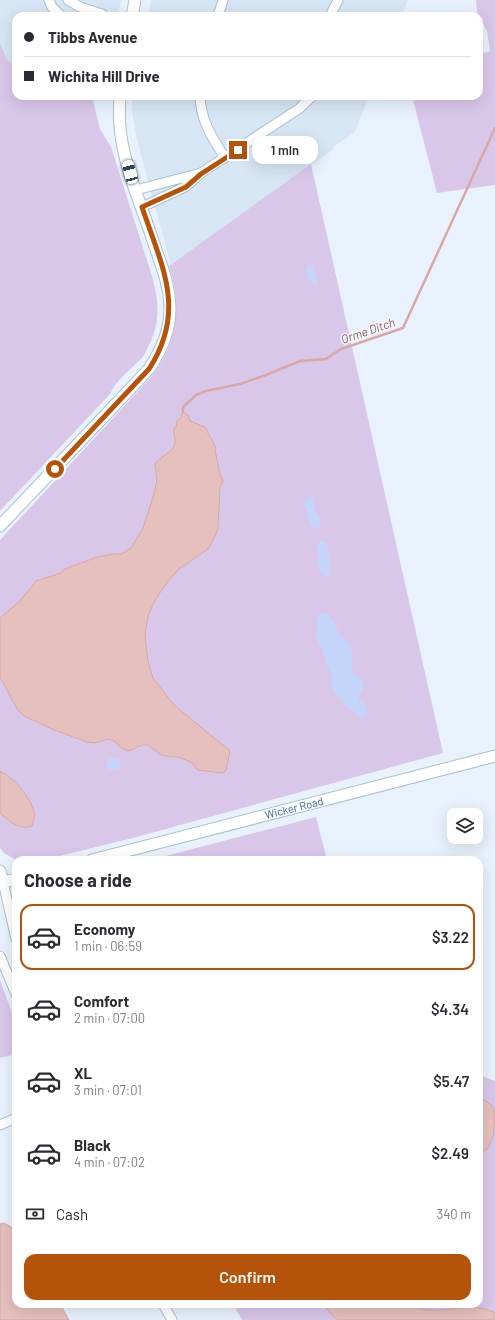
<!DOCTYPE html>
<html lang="en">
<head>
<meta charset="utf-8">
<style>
	:root { --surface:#fff; --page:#f7f7f7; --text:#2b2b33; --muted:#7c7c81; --line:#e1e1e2; --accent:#b45309 }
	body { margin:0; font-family:Barlow,sans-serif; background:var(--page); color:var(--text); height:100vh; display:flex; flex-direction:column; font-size:15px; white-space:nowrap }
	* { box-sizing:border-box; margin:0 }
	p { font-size:13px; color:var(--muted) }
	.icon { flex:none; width:22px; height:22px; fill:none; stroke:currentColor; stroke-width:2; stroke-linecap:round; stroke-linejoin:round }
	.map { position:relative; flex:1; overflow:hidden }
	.panel { position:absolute; left:12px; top:856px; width:471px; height:452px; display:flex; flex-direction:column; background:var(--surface); border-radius:12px; box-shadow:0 4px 16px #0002 }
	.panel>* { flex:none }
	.banner { position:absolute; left:12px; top:12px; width:471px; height:88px; border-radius:12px; box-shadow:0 4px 16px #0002; display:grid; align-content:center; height:88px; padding:0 12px; background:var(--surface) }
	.buttons { position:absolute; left:447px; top:808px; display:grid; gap:8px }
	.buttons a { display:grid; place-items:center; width:36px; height:36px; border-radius:8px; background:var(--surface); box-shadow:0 4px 16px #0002; font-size:20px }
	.end { position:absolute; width:18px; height:18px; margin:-9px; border:5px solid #b45309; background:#fff; box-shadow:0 0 0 2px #fff }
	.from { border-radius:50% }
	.bubble { position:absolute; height:28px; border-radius:12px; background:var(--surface); box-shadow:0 4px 16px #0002; font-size:13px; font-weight:600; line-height:28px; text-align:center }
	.car { position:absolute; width:12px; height:24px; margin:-12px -6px; border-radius:5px; box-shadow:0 0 3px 1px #0007; background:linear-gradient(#fff 24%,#345 0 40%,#fff 0 76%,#345 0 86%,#fff 0) }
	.banner b { display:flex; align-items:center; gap:14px; height:38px; font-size:15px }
	.banner b+b { border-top:1px solid var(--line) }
	.banner i { width:10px; height:10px; background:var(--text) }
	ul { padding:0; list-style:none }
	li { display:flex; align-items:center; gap:12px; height:66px; margin:0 8px 6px; padding:0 4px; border:2px solid transparent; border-radius:12px }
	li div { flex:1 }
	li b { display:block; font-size:15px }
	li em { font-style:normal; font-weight:600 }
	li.active { border-color:var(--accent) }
	li>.icon { width:36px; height:36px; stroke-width:1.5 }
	h2 { padding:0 12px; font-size:18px; line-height:48px }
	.pay { display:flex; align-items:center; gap:10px; height:44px; padding:0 12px; font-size:15px }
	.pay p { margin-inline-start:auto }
	.cta { display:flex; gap:8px; margin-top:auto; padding:8px 12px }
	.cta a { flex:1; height:46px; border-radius:12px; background:var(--accent); color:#fff; font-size:16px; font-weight:600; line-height:46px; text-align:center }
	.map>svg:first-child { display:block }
</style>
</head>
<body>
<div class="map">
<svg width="495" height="1320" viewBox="0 0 495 1320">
	<rect width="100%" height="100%" fill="#e9f2fc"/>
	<!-- residential -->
	<path fill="#d7e6f4" d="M0 0H121L118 16H16V66L7 60 0 43Z
		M151 0H408L401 16H148Z
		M132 96H369L355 132 333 147 334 149 171 265 137 140 132 110Z"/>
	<!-- green -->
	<path fill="#d9c7ea" d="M476 0H495V185L437 193 412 96H479V55L490 51 487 31 477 12Z
		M0 43 7 60 16 66V96H92L100 129 111 147 152 276C159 300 161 324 148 347 146 351 144 357 140 360 129 371 117 379 110 394L0 511Z
		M311 164 443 753 133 838 43 860H16L4 853 0 848V540L153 375C178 340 182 306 169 266Z
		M316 817 327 860H150Z
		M0 980 16 1024V1054L0 1058Z
		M479 1075 495 1081V1320H242L233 1304H479Z"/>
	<!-- sand -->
	<path fill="#c5d5fa" d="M310 264 314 266V273L318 282 317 284H312L307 276 306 269Z
		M308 497H312L315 510 321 521 320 526 313 529C309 521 307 511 303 503Z
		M322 541C332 545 329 563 330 572L328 576 322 575 318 566 319 556 316 545Z
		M323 612 330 616 340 635 350 644 352 652V672L360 678 364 687 358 697 359 700 365 705 367 712 365 716 361 718 343 703 331 686 333 676 326 663 323 650 316 638 318 616Z
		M109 758 118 759 121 762V765L118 769 109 770 106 763Z"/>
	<!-- water -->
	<path fill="#e6c0bd" stroke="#d7a8a4" d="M183 412 188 415 190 421 205 427 216 448 215 450 220 475 223 481 220 487 218 528 216 534 208 549 179 569 168 581 155 600 148 616 145 635 148 662 153 678 174 705 230 751 226 770 223 773 198 770 191 762 178 757H171L161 755 148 745C140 743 135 750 128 751L120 747 116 742 109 739 94 743 87 742 52 729 24 716 17 709 0 677V618L20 601 36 581 61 573 65 569 94 558 112 554H121L131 548 143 528 154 494 157 480 155 464C160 456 173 453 175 443 176 438 173 433 174 428L176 427 177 421 181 417Z
		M0 771C16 779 30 797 35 814L32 826C18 830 11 822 0 813Z
		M479 1098C484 1100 491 1103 494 1109 495 1121 495 1140 487 1149 485 1151 481 1152 479 1154Z
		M4 1223 16 1230V1304H60L69 1320H0V1224Z
		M324 1304H412C429 1320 469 1298 495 1313V1320H338L329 1312Z"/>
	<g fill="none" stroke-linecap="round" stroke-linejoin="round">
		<!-- stream -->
		<path stroke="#d7a8a4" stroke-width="2.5" d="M183 412V407L196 395 206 391 240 384 266 375 300 361 326 359 341 349 403 328 495 128"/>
		<defs>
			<path id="minor" d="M49 0 52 7 61 16
				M68 0 80 7 102 14V16
				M218 16 223 0
				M330 16 338 0
				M200 96C201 122 212 137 225 158
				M136 190 197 174
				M142 207 185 187 201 173 300 108 312 96
				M3 882 16 939
				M0 956 16 994
				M0 1125 16 1118
				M163 1304 172 1320"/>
			<path id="tertiary" d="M132 16 135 0
				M0 526 149 369C161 351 170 331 170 309 170 288 162 266 155 247 144 212 128 177 122 142 119 127 119 111 120 96
				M92 860 495 756
				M0 871 3 882
				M0 883 16 879"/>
		</defs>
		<!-- minor casing -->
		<use href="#minor" stroke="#acc0cc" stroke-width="11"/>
		<!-- tertiary casing -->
		<use href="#tertiary" stroke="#acc0cc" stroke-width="13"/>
		<!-- minor -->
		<use href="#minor" stroke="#fff" stroke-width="9"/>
		<!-- tertiary -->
		<use href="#tertiary" stroke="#fff" stroke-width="11"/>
	</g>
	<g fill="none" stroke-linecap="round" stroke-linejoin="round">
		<!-- route -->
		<path stroke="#b45309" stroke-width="5" d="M55 469 149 369C187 310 162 267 142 207L186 187 201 174 238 150"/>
	</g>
	<g text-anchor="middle" stroke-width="3" stroke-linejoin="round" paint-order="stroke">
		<!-- street labels -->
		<g font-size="11" fill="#4d6b76" stroke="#eff6ff">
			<text transform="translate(294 808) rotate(-14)" y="4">Wicker Road</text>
		</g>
		<!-- water labels -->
		<g font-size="12" font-style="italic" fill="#9e5750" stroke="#eff6ff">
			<text transform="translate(368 331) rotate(-19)" y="4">Orme Ditch</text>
		</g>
	</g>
</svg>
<div class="buttons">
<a><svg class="icon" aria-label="layers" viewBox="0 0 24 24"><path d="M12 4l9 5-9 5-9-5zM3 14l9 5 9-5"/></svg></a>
</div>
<i class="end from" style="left:55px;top:469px"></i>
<i class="end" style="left:238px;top:150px"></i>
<div class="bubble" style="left:252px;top:136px;width:66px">1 min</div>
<i class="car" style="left:130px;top:172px;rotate:345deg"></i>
<div class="banner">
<b><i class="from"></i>Tibbs Avenue</b>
<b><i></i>Wichita Hill Drive</b>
</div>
<section class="panel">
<h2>Choose a ride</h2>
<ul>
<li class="active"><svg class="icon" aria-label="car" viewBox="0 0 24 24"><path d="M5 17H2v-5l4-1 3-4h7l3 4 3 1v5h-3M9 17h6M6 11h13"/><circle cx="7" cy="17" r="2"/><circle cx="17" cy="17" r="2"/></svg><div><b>Economy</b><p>1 min · 06:59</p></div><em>$3.22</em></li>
<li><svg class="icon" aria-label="car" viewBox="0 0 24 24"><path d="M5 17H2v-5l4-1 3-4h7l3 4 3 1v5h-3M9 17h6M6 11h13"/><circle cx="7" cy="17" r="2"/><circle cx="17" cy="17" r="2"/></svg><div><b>Comfort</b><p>2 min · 07:00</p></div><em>$4.34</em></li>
<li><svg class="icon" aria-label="car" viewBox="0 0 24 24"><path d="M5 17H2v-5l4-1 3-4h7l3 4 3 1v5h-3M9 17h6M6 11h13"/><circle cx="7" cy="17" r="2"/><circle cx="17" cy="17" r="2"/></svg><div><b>XL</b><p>3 min · 07:01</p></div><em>$5.47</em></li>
<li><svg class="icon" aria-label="car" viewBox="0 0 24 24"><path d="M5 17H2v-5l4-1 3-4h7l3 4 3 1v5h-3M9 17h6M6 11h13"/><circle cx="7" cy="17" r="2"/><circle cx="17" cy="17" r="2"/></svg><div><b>Black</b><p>4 min · 07:02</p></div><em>$2.49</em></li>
</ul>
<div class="pay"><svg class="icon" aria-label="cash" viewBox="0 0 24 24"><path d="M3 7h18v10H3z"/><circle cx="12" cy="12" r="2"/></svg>Cash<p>340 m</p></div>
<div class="cta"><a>Confirm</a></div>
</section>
</div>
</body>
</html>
